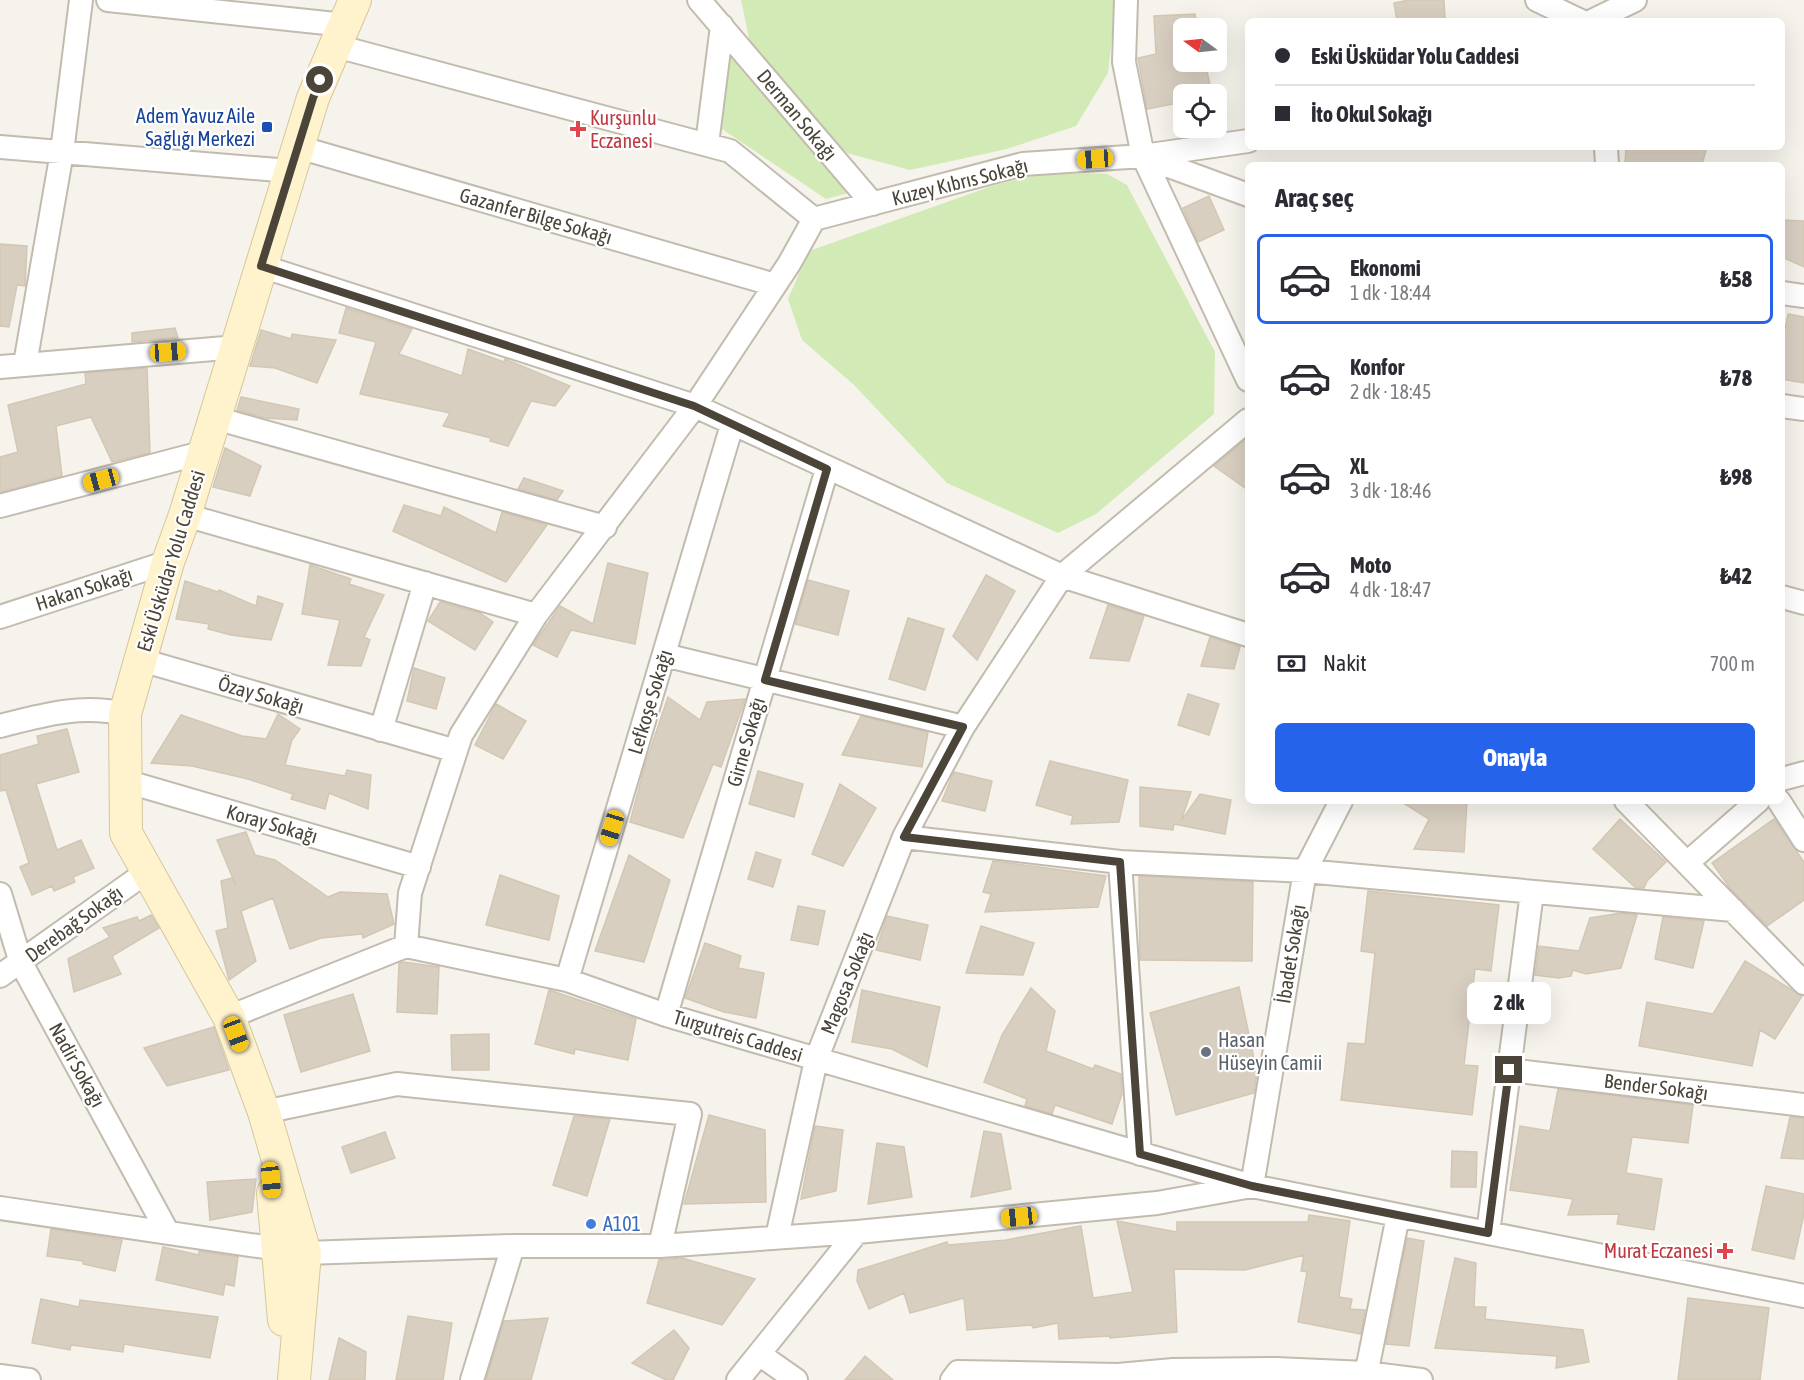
<!DOCTYPE html>
<html lang="tr">
<head>
<meta charset="utf-8">
<style>
	:root { --surface:#fff; --page:#f2f2f3; --text:#2b2b33; --muted:#7c7c81; --line:#e1e1e2; --accent:#2563eb }
	body { margin:0; font-family:"Asap Condensed",sans-serif; background:var(--page); color:var(--text); height:100vh; display:flex; flex-direction:column; font-size:22px; white-space:nowrap }
	* { box-sizing:border-box; margin:0 }
	p { font-size:20px; color:var(--muted) }
	.icon { flex:none; width:33px; height:33px; fill:none; stroke:currentColor; stroke-width:2; stroke-linecap:round; stroke-linejoin:round }
	.map { position:relative; flex:1; overflow:hidden }
	.details { position:absolute; left:1245px; top:162px; width:540px; height:642px; display:flex; flex-direction:column; background:var(--surface); border-radius:9px; box-shadow:0 6px 24px #0002 }
	.details>* { flex:none }
	.top-card { position:absolute; left:1245px; top:18px; width:540px; height:132px; border-radius:9px; box-shadow:0 6px 24px #0002; display:grid; align-content:center; height:132px; padding:0 30px; background:var(--surface) }
	.needle { width:39px; rotate:285deg }
	.fabs { position:absolute; left:1173px; top:18px; display:grid; gap:12px }
	.fabs a { display:grid; place-items:center; width:54px; height:54px; border-radius:9px; background:var(--surface); box-shadow:0 6px 24px #0002; font-size:30px }
	.end { position:absolute; width:27px; height:27px; margin:-14px; border:8px solid #4b4439; background:#fff; box-shadow:0 0 0 3px #fff }
	.from { border-radius:50% }
	.bubble { position:absolute; height:42px; border-radius:9px; background:var(--surface); box-shadow:0 6px 24px #0002; font-size:20px; font-weight:800; line-height:42px; text-align:center }
	.car { position:absolute; width:18px; height:36px; margin:-18px -9px; border-radius:8px; box-shadow:0 0 4px 2px #0007; background:linear-gradient(#f5c518 24%,#345 0 40%,#f5c518 0 76%,#345 0 86%,#f5c518 0) }
	.top-card b { display:flex; align-items:center; gap:21px; height:57px; font-size:22px }
	.top-card b+b { border-top:2px solid var(--line) }
	.top-card i { width:15px; height:15px; background:var(--text) }
	ul { padding:0; list-style:none }
	li { display:flex; align-items:center; gap:18px; height:90px; margin:0 12px 9px; padding:0 18px; border:3px solid transparent; border-radius:9px }
	li div { flex:1 }
	li b { display:block; font-size:22px }
	li em { font-style:normal; font-weight:800 }
	li.active { border-color:var(--accent) }
	li>.icon { width:54px; height:54px; stroke-width:1.5 }
	h2 { padding:0 30px; font-size:27px; line-height:72px }
	.pay { display:flex; align-items:center; gap:15px; height:66px; padding:0 30px; font-size:22px }
	.pay p { margin-inline-start:auto }
	.primary-button { display:flex; gap:12px; margin-top:auto; padding:12px 30px }
	.primary-button a { flex:1; height:69px; border-radius:9px; background:var(--accent); color:#fff; font-size:24px; font-weight:800; line-height:69px; text-align:center }
	.map>svg:first-child { display:block }
</style>
</head>
<body>
<div class="map">
<svg width="1804" height="1380" viewBox="0 0 1804 1380">
	<rect width="100%" height="100%" fill="#f6f3ec"/>
	<!-- green -->
	<path fill="#d2eab5" d="M741 0H1116L1108 73 1076 126 1007 149 910 170 847 153 753 58Z
		M732 54 852 192 826 199 716 125Z
		M1043 173 1107 174 1127 185 1215 352 1214 414 1096 514 1058 533 947 483 853 384 802 340 788 299 809 251 992 186Z"/>
	<!-- building -->
	<path fill="#d8cfc1" stroke="#d3c7b4" stroke-width="1.5" d="M1409 0H1444L1445 21H1397L1394 3Z
		M1195 14 1198 28H1184V62H1205L1212 94H1184V102L1147 109 1138 58 1156 54 1154 16Z
		M1626 147H1693L1706 150 1702 165H1625Z
		M1209 196 1224 230 1198 242 1183 208Z
		M1782 220 1804 221V267L1782 257Z
		M0 244 27 246 25 286 17 285 9 327 0 326Z
		M346 308 412 329 399 354 462 376 468 349 504 362 505 359 570 386 555 406 531 401 508 446 490 441 491 438 443 426 450 413 360 394 376 342 339 333Z
		M1788 314 1804 317V383L1782 379V344Z
		M175 328 178 338 132 342V333Z
		M261 330 291 339 292 334 336 340 317 383 275 368 250 366Z
		M147 368 150 453 112 462 91 417 56 426 62 476 0 492V457L18 452 8 405 86 384 85 373Z
		M241 397 299 409 297 420 264 418 237 410Z
		M1248 438V490L1214 466Z
		M225 448 261 466 250 496 213 487Z
		M524 478 563 491 557 500 518 489Z
		M404 505 441 516 444 507 496 533 502 512 547 525 506 582 393 531Z
		M608 563 648 573 635 644 571 630 557 657 533 645 560 606 593 624Z
		M310 565 351 579 349 584 384 595 364 637 370 640 361 666 328 665 340 620 302 614Z
		M986 575 1015 591 977 660 953 636Z
		M808 580 849 591 838 635 795 624Z
		M185 581 218 592 219 590 256 606 258 596 283 604 271 640 231 635 208 629 209 624 176 619Z
		M440 602 480 613 493 622 475 650 428 621Z
		M1108 605 1144 616 1129 661 1090 658Z
		M908 618 944 629 925 690 889 679Z
		M1210 637 1240 647 1234 669 1201 666Z
		M414 668 445 678 436 709 407 701Z
		M1188 694 1219 704 1209 735 1178 725Z
		M668 697 700 720 707 702 745 699 721 767 713 764 683 838 630 822 645 765Z
		M496 704 526 721 503 759 475 745Z
		M278 714 300 729 292 740 285 765 345 776 347 770 371 775 368 809 329 793 325 809 291 799 293 794 248 779 192 766 151 763 181 715 242 736 266 739Z
		M861 716 928 732 922 767 842 755Z
		M67 729 79 772 36 784 57 850 81 840 94 868 73 877 75 882 54 891 52 886 32 895 20 867 29 863 6 790 0 791V755L39 744 37 736Z
		M1050 761 1128 780 1119 822 1071 824 1073 816 1036 805Z
		M758 771 803 784 794 817 749 804Z
		M954 772 992 781 985 811 942 801Z
		M840 784 876 808 843 866 812 854Z
		M1140 787 1191 792 1181 821 1200 794 1231 800 1225 834 1174 824 1173 830 1140 826Z
		M1400 801H1467L1464 852 1414 849 1429 819Z
		M1620 819 1666 862 1647 881 1644 888H1636L1593 849Z
		M1774 819 1804 862V900L1767 926 1730 888 1712 863Z
		M246 832 255 855 275 860 328 897 340 892 387 894 394 924 363 938 362 934 321 938 290 949 273 898 241 911 256 961 229 980 216 931 228 928 221 881 232 878 236 886 217 840Z
		M756 852 781 860 773 887 748 879Z
		M629 855 670 880 644 962 595 951Z
		M993 861 1106 876 1098 907 985 912 991 894 983 892Z
		M500 875 559 896 549 940 486 925Z
		M1139 876 1253 882 1252 961 1140 960Z
		M1368 891 1499 905 1491 971 1475 969 1464 1065 1478 1066 1472 1115 1341 1100 1348 1043 1365 1044 1375 953 1361 951Z
		M798 906 825 911 818 945 791 940Z
		M1621 913 1637 915 1621 968 1586 974 1573 970 1571 976 1559 978 1535 975 1539 946 1579 951 1590 918Z
		M151 915 159 928 112 956 121 974 74 992 68 959 110 937 103 928 137 917 139 921Z
		M887 916 928 925 920 960 876 950Z
		M1663 917 1704 921 1693 968 1655 959Z
		M981 926 1034 943 1023 975 966 973Z
		M705 943 741 956 738 968 764 973 756 1018 724 1012 685 998Z
		M1745 961 1802 996 1775 1039 1760 1030 1752 1066 1639 1046 1647 1002 1713 1014Z
		M403 962 439 967 437 1014 397 1012 399 963Z
		M1239 987 1257 1073 1254 1093 1176 1115 1150 1013Z
		M1031 988 1055 1011 1046 1051 1093 1069 1095 1065 1121 1074 1122 1094 1112 1124 1055 1105 1052 1114 1025 1106 1027 1099 984 1082 1002 1035Z
		M549 990 636 1019 628 1060 575 1049 574 1054 535 1044Z
		M862 990 940 1007 927 1067 892 1049 852 1042Z
		M353 994 370 1051 301 1072 284 1015Z
		M214 1027 229 1070 167 1086 144 1048Z
		M489 1034V1070H452L451 1035Z
		M1558 1089 1693 1105 1688 1143 1632 1137 1626 1173 1662 1179 1654 1230 1617 1224 1619 1214 1568 1215 1573 1199 1510 1190 1520 1126 1550 1131Z
		M709 1115 765 1130 766 1202 684 1204Z
		M574 1116 610 1119 587 1196 553 1185Z
		M1790 1117 1804 1118V1159L1781 1158Z
		M815 1126 843 1130 836 1191 801 1199Z
		M984 1131 1001 1134 1011 1189 971 1197Z
		M385 1132 395 1158 351 1173 342 1147Z
		M877 1143 904 1147 912 1197 868 1204Z
		M1452 1151 1477 1152 1476 1187H1451Z
		M256 1179 252 1212 210 1220 207 1182Z
		M1766 1186 1804 1194V1214L1794 1259 1752 1250Z
		M1309 1215 1350 1221 1339 1297 1352 1299 1350 1309 1365 1310 1361 1334 1298 1322 1307 1272 1301 1271 1304 1255 1245 1270 1174 1269 1177 1332 1110 1338 1109 1336 1059 1339 1058 1323 1033 1328 1032 1325 967 1330 964 1298 910 1313 904 1293 869 1309 857 1281 858 1270 947 1242 948 1245 1006 1240 1081 1226 1093 1298 1133 1292 1117 1221 1177 1232V1222H1308Z
		M51 1229 122 1240 115 1271 83 1264V1261L47 1256Z
		M1407 1238 1424 1241 1409 1346 1386 1344Z
		M163 1247 199 1255V1251L238 1257 234 1286 225 1284 223 1295 156 1280Z
		M682 1258 755 1279 722 1325 647 1303 659 1260Z
		M1455 1258 1476 1263 1474 1307H1486L1485 1319 1583 1330 1589 1362 1556 1368 1557 1356 1435 1348Z
		M1688 1298 1769 1308 1760 1380H1678Z
		M41 1299 79 1307 80 1300 218 1317 210 1358 124 1344 123 1352 71 1345 70 1350 32 1343Z
		M408 1316 452 1323 443 1380H396Z
		M548 1318 531 1380H486L504 1321Z
		M674 1330 689 1348 673 1380H666L632 1363Z
		M339 1338 366 1352 365 1380H329Z
		M865 1356 893 1380H845Z"/>
	<g fill="none" stroke-linecap="round" stroke-linejoin="round">
		<defs>
			<path id="street" d="M108 0 345 25
				M699 0 873 204
				M1126 0 1124 62 1143 156 1248 380
				M1537 0 1581 21
				M1592 21 1635 0
				M336 46 730 151 814 219 789 264 695 406 536 615 461 735 410 893 406 946
				M707 144 722 26
				M0 147 290 171
				M298 147 775 285
				M1606 147 1607 165
				M1147 158 1248 195
				M814 219 1023 164 1143 156 1248 141
				M261 266 695 406 1062 576 1248 635
				M1782 293 1804 296
				M25 364 62 152 81 0
				M0 367 237 347
				M1782 406 1804 409
				M215 418 605 527
				M1248 420 1062 576 963 727 904 837 1120 862 1305 871 1733 910
				M0 506 205 452
				M185 515 536 615
				M1782 597 1804 603
				M0 617 168 562
				M664 655 963 727
				M141 660 456 751
				M0 726C43 715 80 704 125 714
				M381 730 425 583
				M1782 779 1804 773
				M125 781 419 867
				M1626 801 1804 983
				M1779 801 1804 840
				M1120 862 1140 1154
				M1687 863 1758 801
				M0 894 21 963 167 1231
				M0 976 148 871
				M567 980 732 425
				M666 1015 827 469
				M229 1017 406 946 567 980 666 1015 1252 1186 1305 871 1341 801
				M1509 1070 1804 1105
				M264 1112 397 1084 690 1114 660 1246
				M0 1208 305 1253 513 1246H660L857 1232 1157 1203 1252 1186 1804 1296
				M1488 1233 1532 892
				M777 1237 816 1060 904 837
				M759 1354 796 1380
				M0 1376 29 1380
				M472 1380 513 1246
				M738 1380 857 1232
				M952 1380 958 1372 1118 1375 1173 1370 1276 1369 1366 1373 1421 1380
				M1365 1380 1398 1216"/>
			<path id="secondary" d="M273 1193 284 1320
				M294 1380 305 1253 264 1112 229 1017 126 833 125 714 168 562 185 515 313 98 355 0"/>
		</defs>
		<!-- street casing -->
		<use href="#street" stroke="#c2bbae" stroke-width="26"/>
		<!-- secondary casing -->
		<use href="#secondary" stroke="#d6c79b" stroke-width="34"/>
		<!-- street -->
		<use href="#street" stroke="#fff" stroke-width="22"/>
		<!-- secondary -->
		<use href="#secondary" stroke="#fff3cd" stroke-width="32"/>
	</g>
	<g fill="none" stroke-linecap="round" stroke-linejoin="round">
		<!-- route -->
		<path stroke="#4b4439" stroke-width="8" d="M320 80 313 98 261 266 694 406 827 469 765 680 963 727 904 837 1120 862 1140 1154 1252 1186 1488 1233 1509 1070"/>
	</g>
	<!-- markers -->
	<rect fill="#1a4fb4" stroke="#fff" stroke-width="2" x="261" y="121" width="12" height="12" rx="3"/>
	<g fill="#e0444e" stroke="#fff" stroke-width="2">
		<path d="M575 120h6v6h6v6h-6v6h-6v-6h-6v-6h6z"/>
		<path d="M1722 1242h6v6h6v6h-6v6h-6v-6h-6v-6h6z"/>
	</g>
	<circle fill="#6b7280" stroke="#fff" stroke-width="2" cx="1206" cy="1052" r="6"/>
	<circle fill="#3f7fe0" stroke="#fff" stroke-width="2" cx="591" cy="1224" r="6"/>
	<g text-anchor="middle" stroke-width="4.5" stroke-linejoin="round" paint-order="stroke">
		<!-- street labels -->
		<g font-size="20" fill="#4b4439" stroke="#fff">
			<text transform="translate(797 115) rotate(50)" y="7">Derman Sokağı</text>
			<text transform="translate(960 182) rotate(-14)" y="7">Kuzey Kıbrıs Sokağı</text>
			<text transform="translate(536 216) rotate(16)" y="7">Gazanfer Bilge Sokağı</text>
			<text transform="translate(171 561) rotate(-73)" y="7">Eski Üsküdar Yolu Caddesi</text>
			<text transform="translate(84 589) rotate(-18)" y="7">Hakan Sokağı</text>
			<text transform="translate(261 695) rotate(16)" y="7">Özay Sokağı</text>
			<text transform="translate(650 702) rotate(-73)" y="7">Lefkoşe Sokağı</text>
			<text transform="translate(746 742) rotate(-74)" y="7">Girne Sokağı</text>
			<text transform="translate(272 824) rotate(16)" y="7">Koray Sokağı</text>
			<text transform="translate(74 924) rotate(-36)" y="7">Derebağ Sokağı</text>
			<text transform="translate(1291 954) rotate(-81)" y="7">İbadet Sokağı</text>
			<text transform="translate(847 983) rotate(-68)" y="7">Magosa Sokağı</text>
			<text transform="translate(738 1036) rotate(17)" y="7">Turgutreis Caddesi</text>
			<text transform="translate(77 1065) rotate(61)" y="7">Nadir Sokağı</text>
			<text transform="translate(1656 1087) rotate(7)" y="7">Bender Sokağı</text>
		</g>
		<!-- transit labels -->
		<g font-size="20" fill="#164399" stroke="#fff" text-anchor="end">
			<text x="255" y="123">Adem Yavuz Aile<tspan x="255" dy="23">Sağlığı Merkezi</tspan></text>
		</g>
		<!-- health labels -->
		<g font-size="20" fill="#be3a42" stroke="#fff" text-anchor="start">
			<text x="590" y="125">Kurşunlu<tspan x="590" dy="23">Eczanesi</tspan></text>
			<text x="1713" y="1258" text-anchor="end">Murat Eczanesi</text>
		</g>
		<!-- worship labels -->
		<g font-size="20" fill="#5b616d" stroke="#fff" text-anchor="start">
			<text x="1218" y="1047">Hasan<tspan x="1218" dy="23">Hüseyin Camii</tspan></text>
		</g>
		<!-- shop labels -->
		<g font-size="20" fill="#366cbe" stroke="#fff" text-anchor="start">
			<text x="603" y="1231">A101</text>
		</g>
	</g>
</svg>
<div class="fabs">
<a><svg class="needle" viewBox="-14 -14 28 28"><path d="M0-13l5 13h-10z" fill="#e53935"/><path d="M0 13l5-13h-10z" fill="#7c7c81"/></svg></a>
<a><svg class="icon" aria-label="locate" viewBox="0 0 24 24"><circle cx="12" cy="12" r="6"/><path d="M12 2v4M12 18v4M2 12h4M18 12h4"/></svg></a>
</div>
<i class="end from" style="left:320px;top:80px"></i>
<i class="end" style="left:1509px;top:1070px"></i>
<div class="bubble" style="left:1467px;top:982px;width:84px">2 dk</div>
<i class="car" style="left:1095px;top:159px;rotate:266deg"></i>
<i class="car" style="left:168px;top:352px;rotate:86deg"></i>
<i class="car" style="left:101px;top:480px;rotate:255deg"></i>
<i class="car" style="left:612px;top:828px;rotate:197deg"></i>
<i class="car" style="left:236px;top:1034px;rotate:159deg"></i>
<i class="car" style="left:271px;top:1180px;rotate:174deg"></i>
<i class="car" style="left:1019px;top:1217px;rotate:264deg"></i>
<div class="top-card">
<b><i class="from"></i>Eski Üsküdar Yolu Caddesi</b>
<b><i></i>İto Okul Sokağı</b>
</div>
<section class="details">
<h2>Araç seç</h2>
<ul>
<li class="active"><svg class="icon" aria-label="car" viewBox="0 0 24 24"><path d="M5 17H2v-5l4-1 3-4h7l3 4 3 1v5h-3M9 17h6M6 11h13"/><circle cx="7" cy="17" r="2"/><circle cx="17" cy="17" r="2"/></svg><div><b>Ekonomi</b><p>1 dk · 18:44</p></div><em>₺58</em></li>
<li><svg class="icon" aria-label="car" viewBox="0 0 24 24"><path d="M5 17H2v-5l4-1 3-4h7l3 4 3 1v5h-3M9 17h6M6 11h13"/><circle cx="7" cy="17" r="2"/><circle cx="17" cy="17" r="2"/></svg><div><b>Konfor</b><p>2 dk · 18:45</p></div><em>₺78</em></li>
<li><svg class="icon" aria-label="car" viewBox="0 0 24 24"><path d="M5 17H2v-5l4-1 3-4h7l3 4 3 1v5h-3M9 17h6M6 11h13"/><circle cx="7" cy="17" r="2"/><circle cx="17" cy="17" r="2"/></svg><div><b>XL</b><p>3 dk · 18:46</p></div><em>₺98</em></li>
<li><svg class="icon" aria-label="car" viewBox="0 0 24 24"><path d="M5 17H2v-5l4-1 3-4h7l3 4 3 1v5h-3M9 17h6M6 11h13"/><circle cx="7" cy="17" r="2"/><circle cx="17" cy="17" r="2"/></svg><div><b>Moto</b><p>4 dk · 18:47</p></div><em>₺42</em></li>
</ul>
<div class="pay"><svg class="icon" aria-label="cash" viewBox="0 0 24 24"><path d="M3 7h18v10H3z"/><circle cx="12" cy="12" r="2"/></svg>Nakit<p>700 m</p></div>
<div class="primary-button"><a>Onayla</a></div>
</section>
</div>
</body>
</html>
